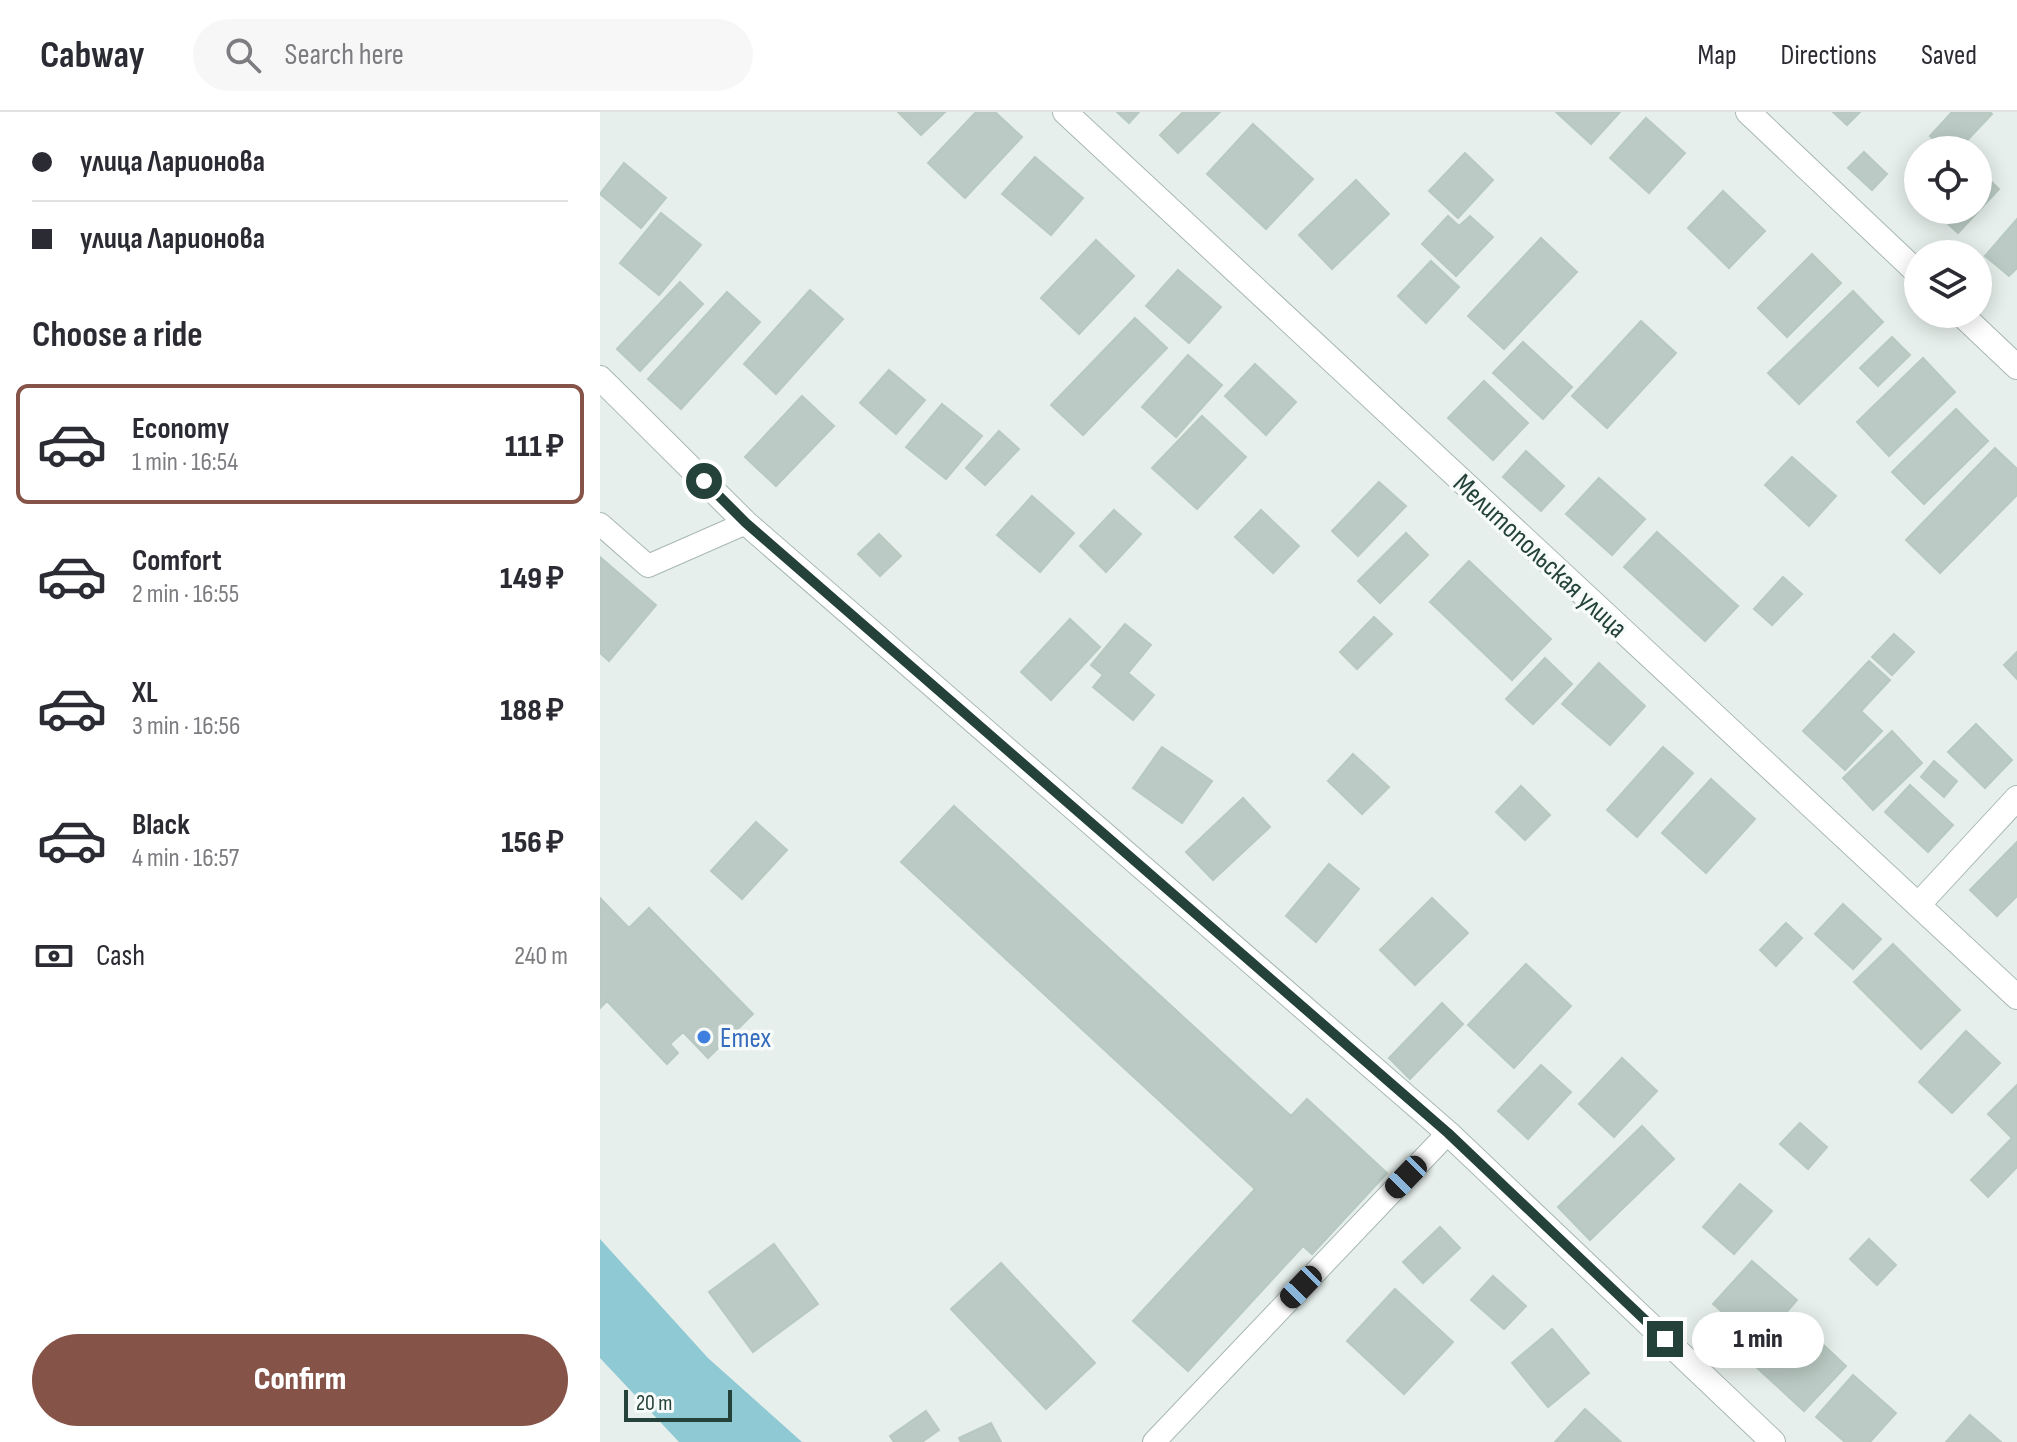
<!DOCTYPE html>
<html lang="en">
<head>
<meta charset="utf-8">
<style>
	:root { --surface:#fff; --page:#f7f7f7; --text:#2b2b33; --muted:#7c7c81; --line:#e1e1e2; --accent:#855347 }
	body { margin:0; font-family:"Sofia Sans Condensed",sans-serif; background:var(--page); color:var(--text); height:100vh; display:flex; flex-direction:column; font-size:30px; white-space:nowrap }
	* { box-sizing:border-box; margin:0 }
	p { font-size:26px; color:var(--muted) }
	.icon { flex:none; width:44px; height:44px; fill:none; stroke:currentColor; stroke-width:2; stroke-linecap:round; stroke-linejoin:round }
	.map { position:relative; flex:1; overflow:hidden }
	.sheet { display:flex; flex-direction:column; background:var(--surface); width:600px }
	.sheet>* { flex:none }
	.hud { display:grid; align-content:center; height:176px; padding:0 32px; background:var(--surface) }
	.tools { position:absolute; left:1304px; top:24px; display:grid; gap:16px }
	.tools a { display:grid; place-items:center; width:88px; height:88px; border-radius:50%; background:var(--surface); box-shadow:0 4px 20px #0003; font-size:40px }
	.scale { position:absolute; left:24px; bottom:20px; width:108px; box-sizing:border-box; padding-left:8px; border:4px solid #24423a; border-top:0; font-size:22px; line-height:28px; white-space:nowrap; color:#24423a; -webkit-text-stroke:6px #f7fbf9; paint-order:stroke }
	.end { position:absolute; width:36px; height:36px; margin:-18px; border:10px solid #24423a; background:#fff; box-shadow:0 0 0 4px #fff }
	.from { border-radius:50% }
	.bubble { position:absolute; height:56px; border-radius:28px; background:var(--surface); box-shadow:0 4px 20px #0003; font-size:26px; font-weight:800; line-height:56px; text-align:center }
	.car { position:absolute; width:24px; height:48px; margin:-24px -12px; border-radius:10px; box-shadow:0 0 6px 2px #0007; background:linear-gradient(#222 24%,#8ab4d8 0 40%,#222 0 76%,#8ab4d8 0 86%,#222 0) }
	.hud b { display:flex; align-items:center; gap:28px; height:76px; font-size:30px }
	.hud b+b { border-top:2px solid var(--line) }
	.hud i { width:20px; height:20px; background:var(--text) }
	ul { padding:0; list-style:none }
	li { display:flex; align-items:center; gap:24px; height:120px; margin:0 16px 12px; padding:0 16px; border:4px solid transparent; border-radius:12px }
	li div { flex:1 }
	li b { display:block; font-size:30px }
	li em { font-style:normal; font-weight:800 }
	li.selected { border-color:var(--accent) }
	li>.icon { width:72px; height:72px; stroke-width:1.5 }
	h2 { padding:0 32px; font-size:36px; line-height:96px }
	.pay { display:flex; align-items:center; gap:20px; height:88px; padding:0 32px; font-size:30px }
	.pay p { margin-inline-start:auto }
	.action { display:flex; gap:16px; margin-top:auto; padding:16px 32px }
	.action a { flex:1; height:92px; border-radius:48px; background:var(--accent); color:#fff; font-size:32px; font-weight:800; line-height:92px; text-align:center }
	header { display:flex; align-items:center; gap:48px; box-sizing:border-box; height:112px; padding:0 40px; background:var(--surface); border-bottom:2px solid var(--line) }
	header strong { font-size:38px }
	nav { display:flex; gap:44px; margin-inline-start:auto; font-size:28px }
	.search { width:560px; height:72px; background:var(--page); display:flex; align-items:center; gap:20px; box-sizing:border-box; padding:0 28px; border-radius:44px; color:var(--muted); font-size:30px }
	main { display:flex; flex:1; min-height:0 }
	.map>svg:first-child { display:block }
</style>
</head>
<body>
<header>
<strong>Cabway</strong>
<div class="search"><svg class="icon" aria-label="search" viewBox="0 0 24 24"><circle cx="10" cy="10" r="6"/><path d="M15 15l6 6"/></svg>Search here</div>
<nav><a>Map</a><a>Directions</a><a>Saved</a></nav>
</header>
<main>
<section class="sheet">
<div class="hud">
<b><i class="from"></i>улица Ларионова</b>
<b><i></i>улица Ларионова</b>
</div>
<h2>Choose a ride</h2>
<ul>
<li class="selected"><svg class="icon" aria-label="car" viewBox="0 0 24 24"><path d="M5 17H2v-5l4-1 3-4h7l3 4 3 1v5h-3M9 17h6M6 11h13"/><circle cx="7" cy="17" r="2"/><circle cx="17" cy="17" r="2"/></svg><div><b>Economy</b><p>1 min · 16:54</p></div><em>111 ₽</em></li>
<li><svg class="icon" aria-label="car" viewBox="0 0 24 24"><path d="M5 17H2v-5l4-1 3-4h7l3 4 3 1v5h-3M9 17h6M6 11h13"/><circle cx="7" cy="17" r="2"/><circle cx="17" cy="17" r="2"/></svg><div><b>Comfort</b><p>2 min · 16:55</p></div><em>149 ₽</em></li>
<li><svg class="icon" aria-label="car" viewBox="0 0 24 24"><path d="M5 17H2v-5l4-1 3-4h7l3 4 3 1v5h-3M9 17h6M6 11h13"/><circle cx="7" cy="17" r="2"/><circle cx="17" cy="17" r="2"/></svg><div><b>XL</b><p>3 min · 16:56</p></div><em>188 ₽</em></li>
<li><svg class="icon" aria-label="car" viewBox="0 0 24 24"><path d="M5 17H2v-5l4-1 3-4h7l3 4 3 1v5h-3M9 17h6M6 11h13"/><circle cx="7" cy="17" r="2"/><circle cx="17" cy="17" r="2"/></svg><div><b>Black</b><p>4 min · 16:57</p></div><em>156 ₽</em></li>
</ul>
<div class="pay"><svg class="icon" aria-label="cash" viewBox="0 0 24 24"><path d="M3 7h18v10H3z"/><circle cx="12" cy="12" r="2"/></svg>Cash<p>240 m</p></div>
<div class="action"><a>Confirm</a></div>
</section>
<div class="map">
<svg width="1417" height="1330" viewBox="0 0 1417 1330">
	<rect width="100%" height="100%" fill="#e6efeb"/>
	<!-- water -->
	<path fill="#8ec9d4" d="M0 1127 108 1246 202 1330H79L0 1246Z"/>
	<!-- building -->
	<path fill="#bbcac4" stroke="#b8c9c2" stroke-width="2" d="M298 0H345L321 23Z
		M376 0H395L422 25 365 86 328 51Z
		M517 0H539L529 11Z
		M583 0H620L578 41 560 23Z
		M956 0H1020L991 32Z
		M1233 0H1260L1247 13Z
		M1352 0H1390L1392 2 1358 38H1344L1330 24Z
		M1046 6 1085 41 1049 81 1010 46Z
		M653 12 713 67 666 117 607 62Z
		M1264 40 1287 62 1272 78 1248 56Z
		M865 41 893 68 858 106 829 79Z
		M435 45 483 86 451 123 402 82Z
		M24 51 66 86 41 116 0 82Z
		M1378 57 1399 77 1358 121 1333 98H1378Z
		M756 68 789 102 732 157 699 123Z
		M1123 79 1165 119 1129 156 1088 116Z
		M61 101 101 133 59 183 20 151Z
		M848 104 859 114 870 104 893 125 856 164 822 132Z
		M1417 107V156L1409 164 1385 144Z
		M941 126 977 160 904 237 868 204Z
		M496 128 534 164 479 222 441 186Z
		M1212 142 1241 171 1187 225 1158 196Z
		M831 149 859 175 826 211 798 184Z
		M578 158 621 195 589 231 546 194Z
		M80 170 103 192 40 259 17 237Z
		M210 178 243 207 176 282 144 252Z
		M1253 179 1283 210 1199 292 1168 261Z
		M127 180 160 210 81 297 48 267Z
		M535 206 567 236 483 323 451 293Z
		M1041 209 1076 241 1007 316 972 284Z
		M1292 225 1310 243 1278 274 1260 256Z
		M923 230 972 275 943 307 893 261Z
		M588 243 622 273 576 325 542 295Z
		M1323 246 1355 280 1289 344 1257 310Z
		M655 252 696 290 666 323 625 284Z
		M289 258 325 288 296 322 260 291Z
		M884 269 928 311 893 348 848 306Z
		M202 284 234 314 176 374 145 345Z
		M342 292 382 324 346 367 306 335Z
		M1356 297 1388 329 1324 392 1292 360Z
		M602 304 646 345 597 397 552 356Z
		M399 319 419 337 385 373 366 356Z
		M1395 336 1417 357V383L1340 461 1306 428Z
		M926 339 964 374 941 399 903 365Z
		M1192 345 1236 384 1209 414 1165 373Z
		M999 366 1045 407 1012 443 966 402Z
		M779 370 806 394 758 444 732 419Z
		M432 384 474 421 440 460 397 423Z
		M514 398 541 422 506 460 480 434Z
		M661 398 699 434 673 461 635 425Z
		M1057 420 1138 494 1105 529 1024 455Z
		M806 421 828 443 780 491 758 469Z
		M279 422 301 444 280 464 258 442Z
		M0 445 56 493 9 549 0 541Z
		M869 449 951 527 912 568 830 490Z
		M1183 465 1202 482 1172 513 1154 497Z
		M774 505 792 522 757 557 740 540Z
		M470 507 500 535 451 588 421 560Z
		M525 512 551 533 528 561 554 583 533 608 493 575 503 563 491 553Z
		M1294 522 1314 540 1292 563 1272 545Z
		M1417 540V567L1404 553Z
		M945 546 972 572 933 612 906 587Z
		M1269 549 1290 568 1261 599 1282 619 1245 658 1203 619Z
		M999 551 1045 594 1010 633 962 592Z
		M1376 612 1412 648 1385 676 1348 640Z
		M1292 619 1322 651 1273 698 1243 666Z
		M562 635 612 669 582 711 533 676Z
		M1063 635 1093 661 1037 725 1007 698Z
		M753 642 789 675 762 702 728 669Z
		M1334 649 1357 669 1344 685 1321 665Z
		M1111 667 1155 707 1106 761 1062 721Z
		M1310 673 1353 713 1328 740 1285 700Z
		M921 674 950 703 925 728 896 700Z
		M643 686 670 715 613 768 586 740Z
		M354 694 691 1004 707 987 787 1061 712 1142 703 1134 588 1259 533 1209 655 1077 301 750Z
		M156 710 187 738 142 787 111 759Z
		M1417 730V784L1397 804 1370 778Z
		M729 752 759 777 716 830 686 804Z
		M0 786 29 816 49 796 153 902 108 946 83 920 70 932 78 941 67 952 7 889 0 896Z
		M832 786 868 821 815 873 780 838Z
		M1243 792 1281 827 1253 857 1215 822Z
		M1186 811 1202 826 1176 854 1160 838Z
		M1293 832 1360 898 1321 937 1254 870Z
		M926 852 971 894 914 956 868 913Z
		M842 891 863 912 810 967 789 946Z
		M1366 919 1400 951 1352 1001 1319 970Z
		M1022 946 1057 979 1014 1025 979 992Z
		M941 953 971 980 928 1027 898 999Z
		M1417 973V1055L1388 1085 1371 1068 1412 1026 1388 1002Z
		M1200 1011 1227 1035 1208 1057 1180 1032Z
		M1042 1014 1074 1047 990 1128 958 1095Z
		M1140 1072 1172 1099 1134 1142 1103 1115Z
		M840 1115 860 1136 823 1171 803 1150Z
		M1269 1127 1296 1153 1277 1173 1250 1147Z
		M174 1132 218 1192 153 1240 109 1180Z
		M1152 1149 1197 1188 1159 1232 1113 1192Z
		M401 1151 495 1251 446 1297 351 1197Z
		M893 1164 926 1194 904 1217 871 1188Z
		M795 1177 853 1230 804 1282 747 1229Z
		M1199 1210 1246 1254 1204 1299 1156 1255Z
		M952 1217 989 1261 948 1295 912 1251Z
		M1253 1263 1296 1301 1270 1330H1245L1216 1305Z
		M985 1297 1021 1330H955Z
		M326 1299 339 1318 322 1330H294L290 1324Z
		M1370 1303 1401 1330H1346Z
		M391 1311 401 1330H361L359 1326Z"/>
	<g fill="none" stroke-linecap="round" stroke-linejoin="round">
		<defs>
			<path id="lane" d="M0 412 48 454 146 411
				M554 1330 848 1021"/>
			<path id="street" d="M465 0 1417 885
				M1148 0 1318 161
				M1361 202 1417 255
				M0 266 146 411 848 1021 1173 1330
				M1318 793 1417 686"/>
		</defs>
		<!-- lane casing -->
		<use href="#lane" stroke="#a8b8b2" stroke-width="24"/>
		<!-- street casing -->
		<use href="#street" stroke="#a8b8b2" stroke-width="26"/>
		<!-- lane -->
		<use href="#lane" stroke="#fff" stroke-width="22"/>
		<!-- street -->
		<use href="#street" stroke="#fff" stroke-width="24"/>
	</g>
	<g fill="none" stroke-linecap="round" stroke-linejoin="round">
		<!-- route -->
		<path stroke="#24423a" stroke-width="10" d="M104 369 146 411 848 1021 1065 1227"/>
	</g>
	<!-- markers -->
	<circle fill="#3f7fe0" stroke="#f7fbf9" stroke-width="3" cx="104" cy="925" r="8"/>
	<g text-anchor="middle" stroke-width="7" stroke-linejoin="round" paint-order="stroke">
		<!-- street labels -->
		<g font-size="28" fill="#24423a" stroke="#f7fbf9">
			<text transform="translate(941 443) rotate(43)" y="10">Мелитопольская улица</text>
		</g>
		<!-- shop labels -->
		<g font-size="28" fill="#366cbe" stroke="#f7fbf9" text-anchor="start">
			<text x="120" y="935">Emex</text>
		</g>
	</g>
</svg>
<div class="tools">
<a><svg class="icon" aria-label="locate" viewBox="0 0 24 24"><circle cx="12" cy="12" r="6"/><path d="M12 2v4M12 18v4M2 12h4M18 12h4"/></svg></a>
<a><svg class="icon" aria-label="layers" viewBox="0 0 24 24"><path d="M12 4l9 5-9 5-9-5zM3 14l9 5 9-5"/></svg></a>
</div>
<div class="scale">20 m</div>
<i class="end from" style="left:104px;top:369px"></i>
<i class="end" style="left:1065px;top:1227px"></i>
<div class="bubble" style="left:1092px;top:1200px;width:132px">1 min</div>
<i class="car" style="left:806px;top:1065px;rotate:224deg"></i>
<i class="car" style="left:701px;top:1175px;rotate:224deg"></i>
</div>
</main>
</body>
</html>
